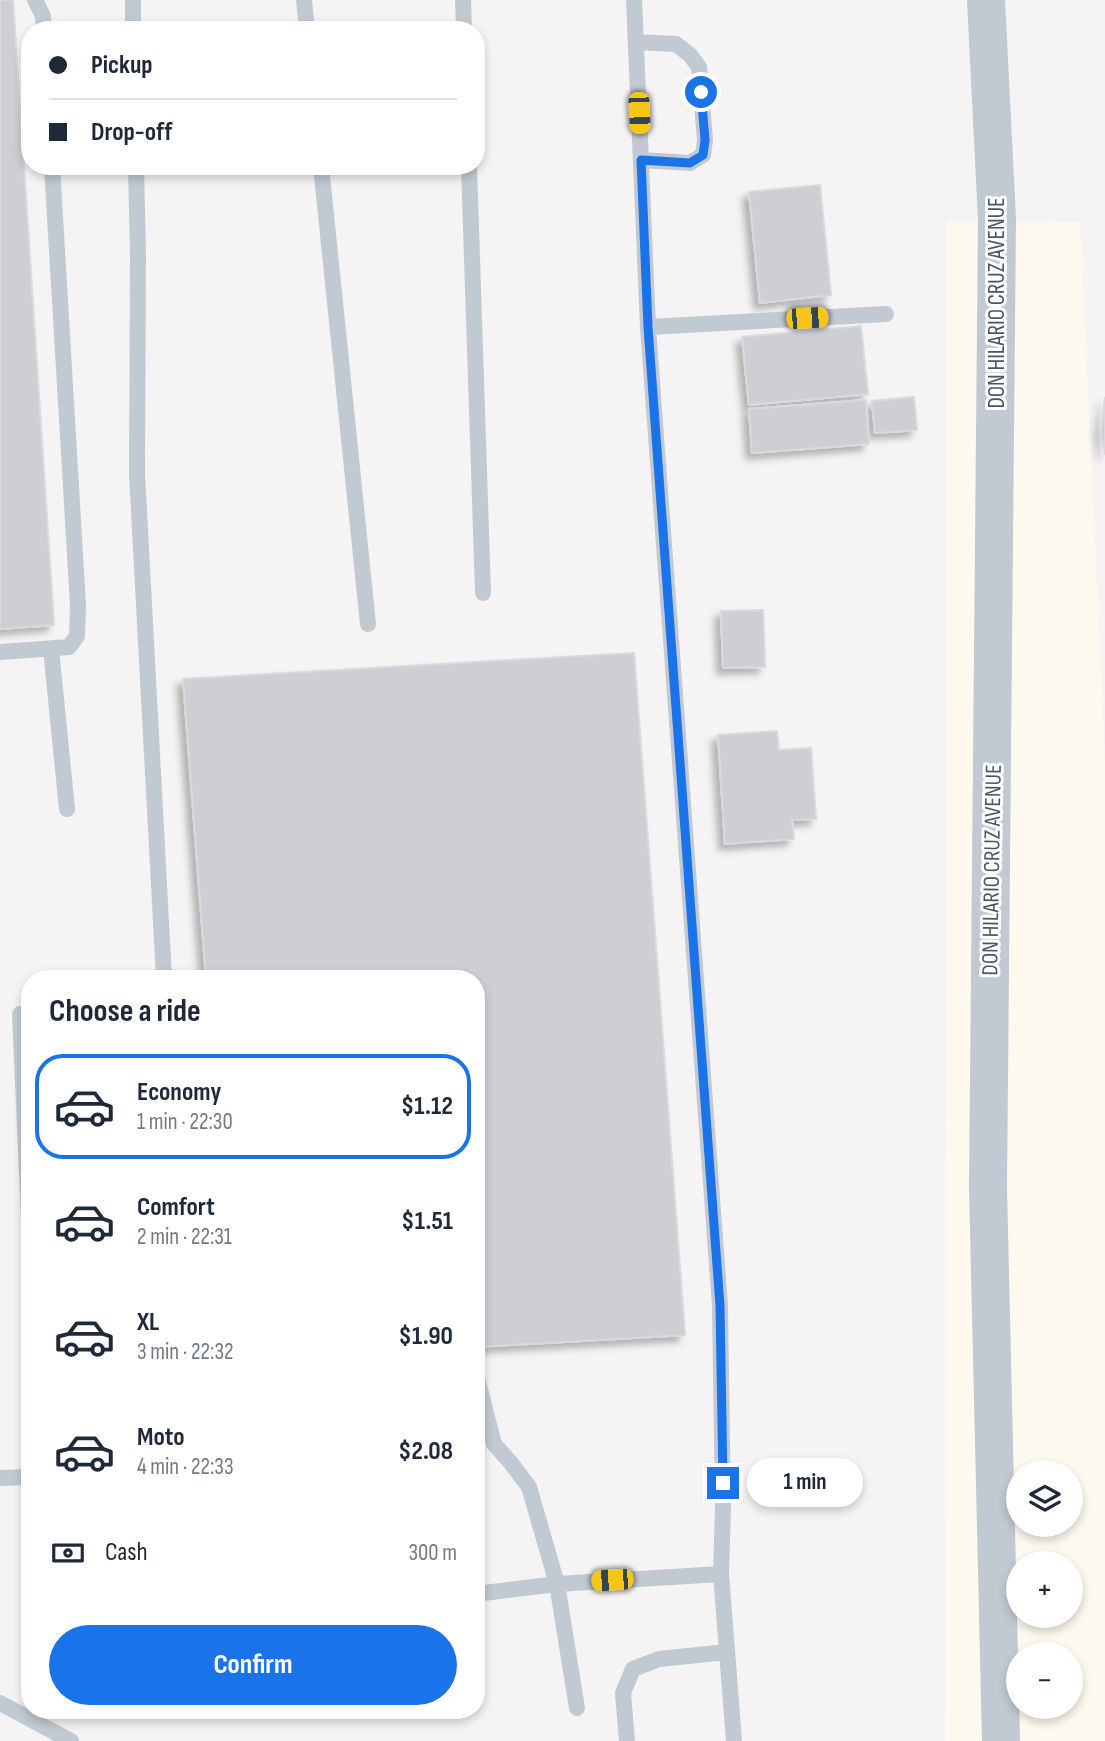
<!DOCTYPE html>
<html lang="en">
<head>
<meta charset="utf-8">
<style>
	:root { --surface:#fff; --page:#f6f6f7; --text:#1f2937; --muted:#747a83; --line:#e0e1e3; --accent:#1a73e8 }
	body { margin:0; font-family:"Sofia Sans Condensed",sans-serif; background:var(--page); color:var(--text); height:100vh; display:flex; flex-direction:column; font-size:26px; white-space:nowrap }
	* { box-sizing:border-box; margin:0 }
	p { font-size:23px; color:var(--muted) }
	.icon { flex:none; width:38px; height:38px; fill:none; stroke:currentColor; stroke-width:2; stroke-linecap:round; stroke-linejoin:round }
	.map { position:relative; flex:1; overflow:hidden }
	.panel { position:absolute; left:21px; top:970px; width:464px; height:749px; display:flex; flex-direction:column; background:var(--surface); border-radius:28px; box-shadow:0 4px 10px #0003 }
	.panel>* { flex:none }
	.guide { position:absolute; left:21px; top:21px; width:464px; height:154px; border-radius:28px; box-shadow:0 4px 10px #0003; display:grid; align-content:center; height:154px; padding:0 28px; background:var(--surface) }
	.tools { position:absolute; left:1006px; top:1460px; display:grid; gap:14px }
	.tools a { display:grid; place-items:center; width:77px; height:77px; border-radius:50%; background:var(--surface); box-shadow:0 4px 10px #0003; font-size:35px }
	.end { position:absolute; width:32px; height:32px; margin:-16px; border:9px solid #1a73e8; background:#fff; box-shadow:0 0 0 4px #fff }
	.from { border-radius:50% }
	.bubble { position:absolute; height:49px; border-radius:24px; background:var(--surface); box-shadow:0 4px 10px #0003; font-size:23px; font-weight:700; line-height:49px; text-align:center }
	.car { position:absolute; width:21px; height:42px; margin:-21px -10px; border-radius:9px; box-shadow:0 0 5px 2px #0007; background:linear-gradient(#f5c518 24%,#345 0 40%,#f5c518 0 76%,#345 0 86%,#f5c518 0) }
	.guide b { display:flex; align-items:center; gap:24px; height:66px; font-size:26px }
	.guide b+b { border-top:2px solid var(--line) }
	.guide i { width:18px; height:18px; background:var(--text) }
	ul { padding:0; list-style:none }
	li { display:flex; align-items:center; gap:21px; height:105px; margin:0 14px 10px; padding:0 14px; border:4px solid transparent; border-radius:28px }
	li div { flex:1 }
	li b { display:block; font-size:26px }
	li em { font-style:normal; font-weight:700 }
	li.selected { border-color:var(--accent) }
	li>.icon { width:63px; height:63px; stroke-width:1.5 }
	h2 { padding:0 28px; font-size:32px; line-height:84px }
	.pay { display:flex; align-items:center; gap:18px; height:77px; padding:0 28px; font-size:26px }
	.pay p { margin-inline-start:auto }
	.cta { display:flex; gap:14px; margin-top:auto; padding:14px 28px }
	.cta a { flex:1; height:80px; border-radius:42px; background:var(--accent); color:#fff; font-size:28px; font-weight:700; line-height:80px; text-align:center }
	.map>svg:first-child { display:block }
</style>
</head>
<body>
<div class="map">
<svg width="1105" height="1741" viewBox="0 0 1105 1741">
	<defs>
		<filter id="shadow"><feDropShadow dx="-6" dy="6" stdDeviation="3.5" flood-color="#0004"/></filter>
	</defs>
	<rect width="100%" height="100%" fill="#f5f3f3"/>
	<!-- commercial -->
	<path fill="#fdf9ef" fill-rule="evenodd" d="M947 221 1080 222 1105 761V1741H945L947 791ZM1018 1472H1071V1524H1018ZM1018 1563H1071V1615H1018ZM1018 1654H1071V1706H1018Z"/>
	<!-- building -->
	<path fill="#cdcfd5" stroke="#d7d9de" stroke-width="2" filter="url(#shadow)" d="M0 0H13L54 625 0 629Z
		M820 185 831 295 760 303 749 192Z
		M861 326 868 394 749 405 742 337Z
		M914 397 917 430 875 433 872 401Z
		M1105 397V455L1101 432Z
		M866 400 869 444 752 453 749 409Z
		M763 610 765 667 723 668 721 611Z
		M634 653 685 1335 476 1347V978H206L183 679Z
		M777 731 779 750 811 748 816 819 792 820 794 839 725 844 718 735Z"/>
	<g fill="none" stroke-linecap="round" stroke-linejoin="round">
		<!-- service -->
		<path stroke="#c1cad2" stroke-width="16" d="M35 0 43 16 44 30
			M133 0V30
			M304 0 307 30
			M463 0 464 30
			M634 0 648 327 720 1306 723 1508 721 1574 734 1741
			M636 42 676 44 690 55 699 67 705 140 703 155 690 163 641 160
			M136 166 138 255 137 474 164 978
			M321 166 368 624
			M469 166 483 593
			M648 327 886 314
			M51 649 67 809
			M0 652 69 647 77 636 78 605 52 166
			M20 1014 30 1241
			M476 1374 494 1444 511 1463 529 1487 557 1584 577 1708
			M0 1478 30 1477
			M476 1594 557 1584 721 1574
			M0 1703 71 1741
			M627 1741 623 1693 633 1669 659 1659 727 1652"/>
		<!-- tertiary -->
		<path stroke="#c1cad2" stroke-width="38" d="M986 0 997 219 988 1187 1001 1741"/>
	</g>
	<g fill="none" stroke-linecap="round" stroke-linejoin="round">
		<!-- route -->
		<path stroke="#1a73e8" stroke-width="9" d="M701 92 705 140 703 155 690 163 641 160 648 327 720 1306 723 1483"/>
	</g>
	<g text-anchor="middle" stroke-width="6" stroke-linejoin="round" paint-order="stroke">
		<!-- street labels -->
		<g font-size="23" fill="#4a5661" stroke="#fff">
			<text transform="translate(996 303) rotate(-90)" y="8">DON HILARIO CRUZ AVENUE</text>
			<text transform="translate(991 870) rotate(-89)" y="8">DON HILARIO CRUZ AVENUE</text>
		</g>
	</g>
</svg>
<div class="tools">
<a><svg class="icon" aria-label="layers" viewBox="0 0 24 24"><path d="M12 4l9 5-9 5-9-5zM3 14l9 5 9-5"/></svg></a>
<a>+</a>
<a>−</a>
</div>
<i class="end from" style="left:701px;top:92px"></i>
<i class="end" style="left:723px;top:1483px"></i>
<div class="bubble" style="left:747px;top:1458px;width:116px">1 min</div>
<i class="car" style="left:639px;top:113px;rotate:177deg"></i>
<i class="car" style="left:807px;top:318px;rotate:87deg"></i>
<i class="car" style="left:612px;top:1580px;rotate:266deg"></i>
<div class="guide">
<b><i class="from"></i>Pickup</b>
<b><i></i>Drop-off</b>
</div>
<section class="panel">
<h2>Choose a ride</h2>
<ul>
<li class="selected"><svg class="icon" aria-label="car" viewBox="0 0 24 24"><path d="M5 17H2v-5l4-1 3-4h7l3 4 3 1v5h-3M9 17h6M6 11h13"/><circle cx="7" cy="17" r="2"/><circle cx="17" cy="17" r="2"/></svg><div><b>Economy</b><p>1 min · 22:30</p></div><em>$1.12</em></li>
<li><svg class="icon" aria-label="car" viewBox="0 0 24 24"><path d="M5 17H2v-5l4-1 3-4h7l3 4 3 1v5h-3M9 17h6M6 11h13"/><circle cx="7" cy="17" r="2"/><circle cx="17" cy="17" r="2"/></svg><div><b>Comfort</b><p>2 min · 22:31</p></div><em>$1.51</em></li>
<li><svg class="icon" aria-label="car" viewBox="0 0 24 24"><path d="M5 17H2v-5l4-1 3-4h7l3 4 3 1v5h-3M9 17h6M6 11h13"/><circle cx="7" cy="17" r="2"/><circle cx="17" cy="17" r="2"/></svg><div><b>XL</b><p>3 min · 22:32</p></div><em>$1.90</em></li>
<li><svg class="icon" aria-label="car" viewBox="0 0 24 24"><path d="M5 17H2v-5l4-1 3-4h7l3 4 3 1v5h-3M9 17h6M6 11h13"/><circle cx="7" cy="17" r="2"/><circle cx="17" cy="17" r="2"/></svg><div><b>Moto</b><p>4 min · 22:33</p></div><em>$2.08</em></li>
</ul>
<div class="pay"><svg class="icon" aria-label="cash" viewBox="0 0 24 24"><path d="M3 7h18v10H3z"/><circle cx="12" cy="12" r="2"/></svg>Cash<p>300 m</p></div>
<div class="cta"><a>Confirm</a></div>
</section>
</div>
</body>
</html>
